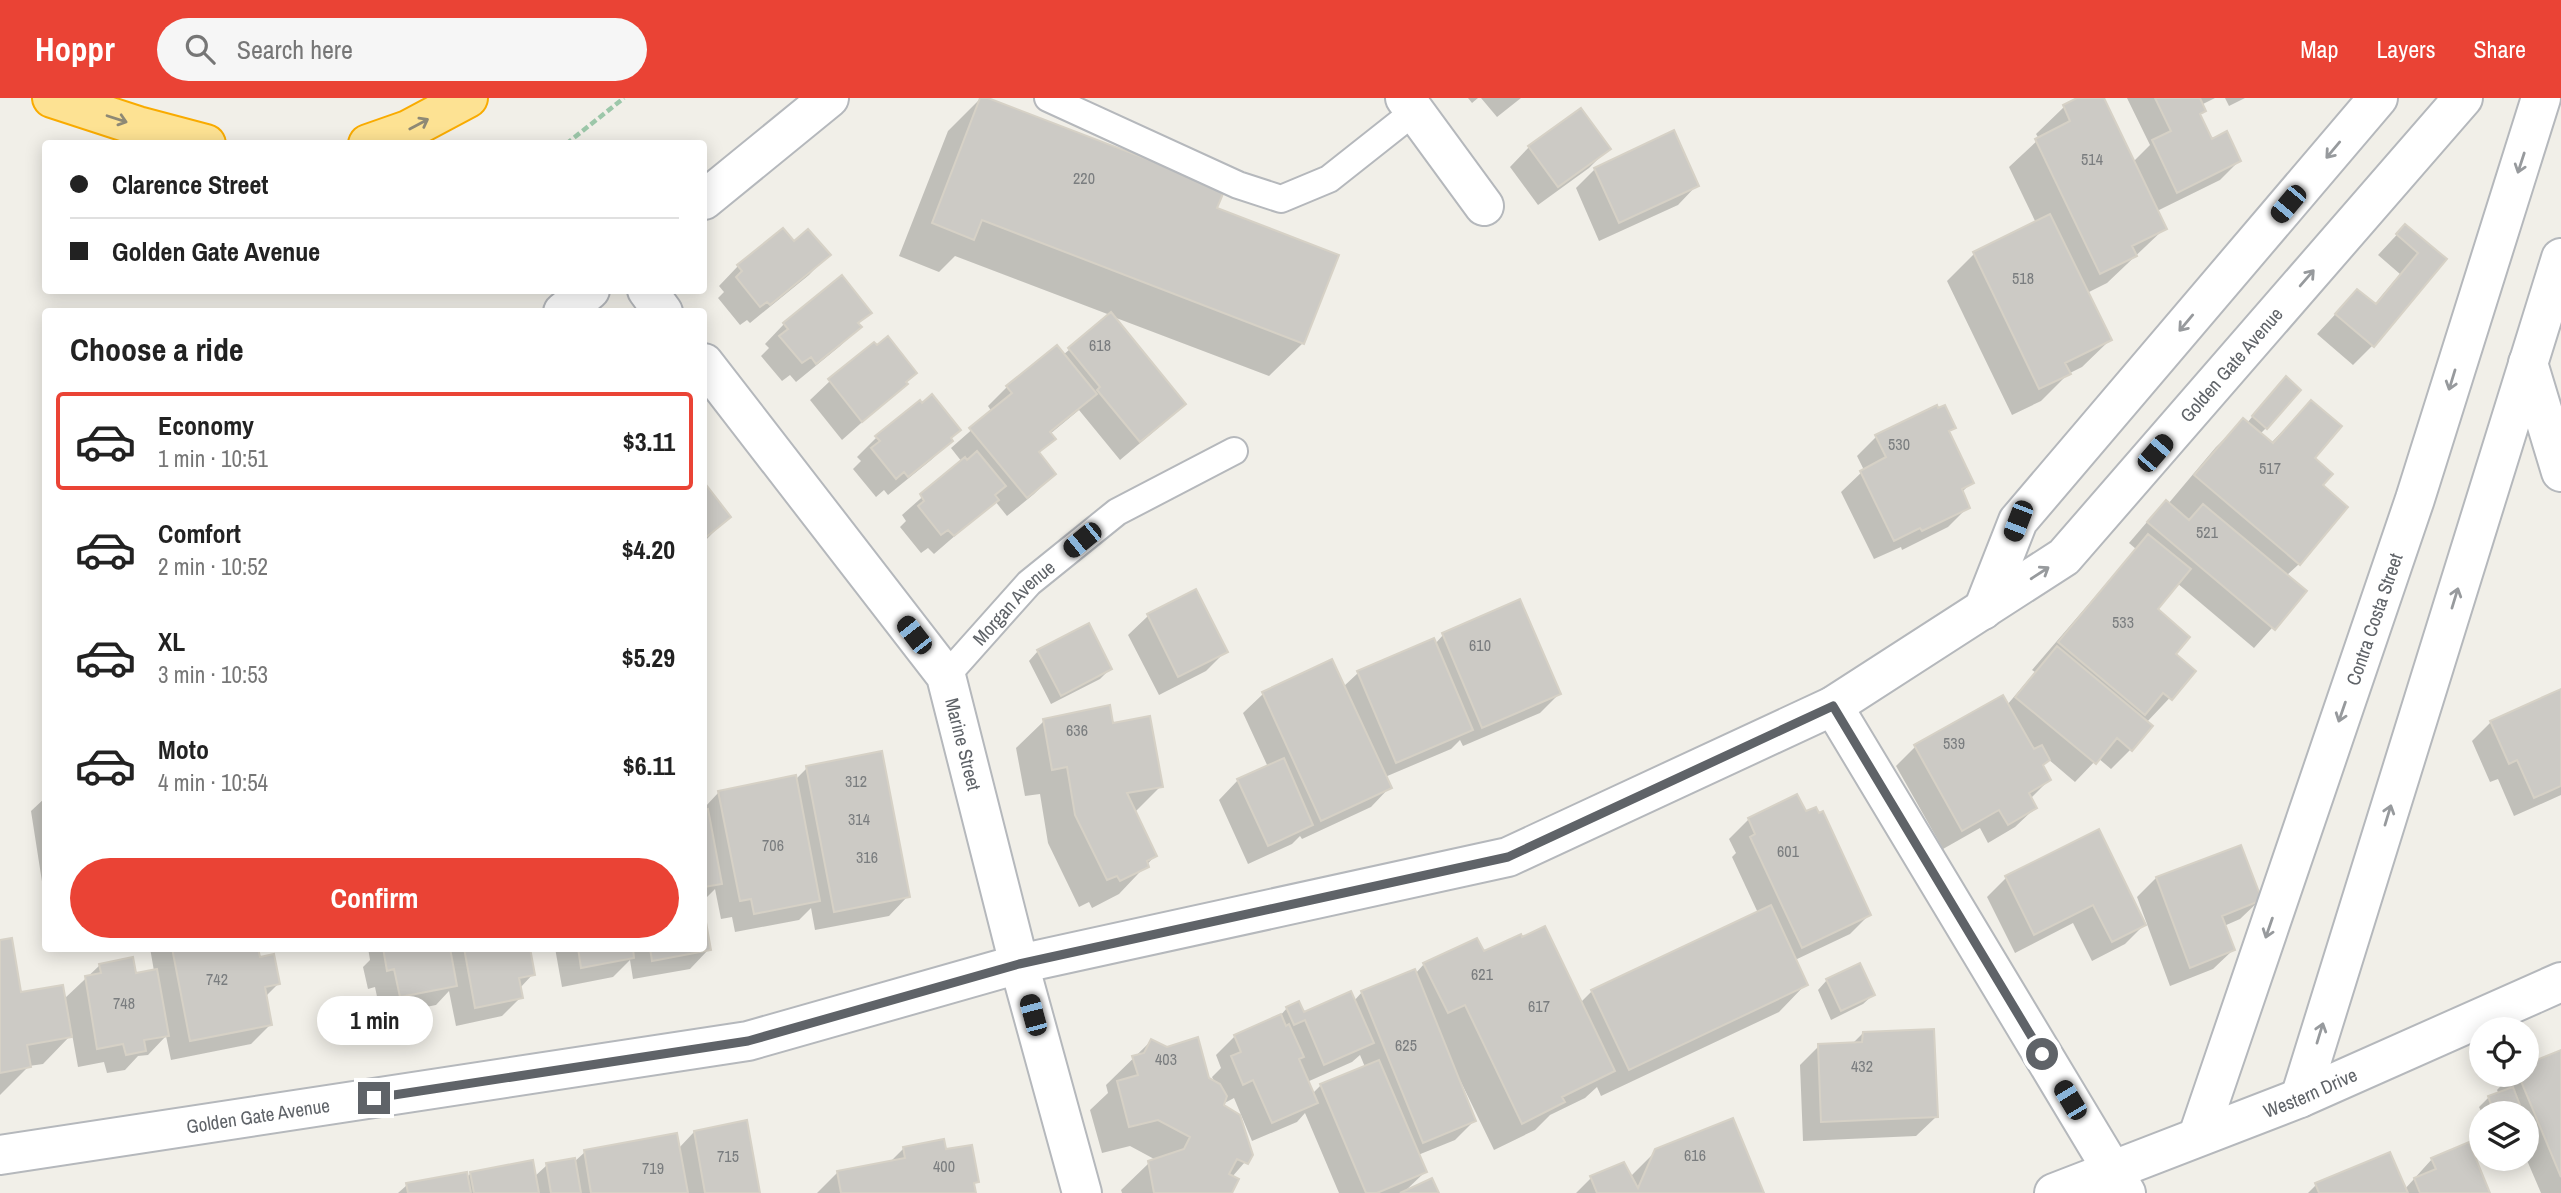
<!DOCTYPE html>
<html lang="en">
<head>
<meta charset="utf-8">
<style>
	:root { --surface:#fff; --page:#f6f6f6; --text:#222; --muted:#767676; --line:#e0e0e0; --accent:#ea4335 }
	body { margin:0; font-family:"Archivo Narrow",sans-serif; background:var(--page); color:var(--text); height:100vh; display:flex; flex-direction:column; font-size:26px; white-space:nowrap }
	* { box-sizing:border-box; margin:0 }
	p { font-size:23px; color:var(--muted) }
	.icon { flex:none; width:38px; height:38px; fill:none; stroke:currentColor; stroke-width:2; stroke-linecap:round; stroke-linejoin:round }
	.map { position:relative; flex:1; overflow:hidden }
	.panel { position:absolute; left:42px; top:210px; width:665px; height:644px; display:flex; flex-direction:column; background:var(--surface); border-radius:7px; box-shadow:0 4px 18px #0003 }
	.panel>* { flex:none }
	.top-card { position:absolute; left:42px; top:42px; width:665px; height:154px; border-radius:7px; box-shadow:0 4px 18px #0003; display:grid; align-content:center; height:154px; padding:0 28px; background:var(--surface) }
	.fabs { position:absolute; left:2469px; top:919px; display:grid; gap:14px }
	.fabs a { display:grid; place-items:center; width:70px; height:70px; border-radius:50%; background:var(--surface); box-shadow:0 4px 18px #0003; font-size:35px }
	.end { position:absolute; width:32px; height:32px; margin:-16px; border:9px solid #5f6368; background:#fff; box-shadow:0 0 0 4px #fff }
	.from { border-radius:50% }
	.bubble { position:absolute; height:49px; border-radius:24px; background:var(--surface); box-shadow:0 4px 18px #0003; font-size:23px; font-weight:700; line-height:49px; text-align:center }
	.car { position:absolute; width:21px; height:42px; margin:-21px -10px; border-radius:9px; box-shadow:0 0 5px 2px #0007; background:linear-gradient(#222 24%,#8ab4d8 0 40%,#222 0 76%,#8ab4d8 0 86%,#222 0) }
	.top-card b { display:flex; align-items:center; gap:24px; height:66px; font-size:26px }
	.top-card b+b { border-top:2px solid var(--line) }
	.top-card i { width:18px; height:18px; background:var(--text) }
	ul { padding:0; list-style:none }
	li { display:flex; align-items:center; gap:21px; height:98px; margin:0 14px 10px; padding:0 14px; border:4px solid transparent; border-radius:7px }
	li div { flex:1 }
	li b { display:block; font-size:26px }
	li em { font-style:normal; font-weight:700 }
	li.active { border-color:var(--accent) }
	li>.icon { width:63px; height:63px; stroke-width:1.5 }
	h2 { padding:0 28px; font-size:32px; line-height:84px }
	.cta { display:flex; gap:14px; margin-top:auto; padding:14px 28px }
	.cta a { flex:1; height:80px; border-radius:42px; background:var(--accent); color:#fff; font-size:28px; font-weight:700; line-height:80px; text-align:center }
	header { display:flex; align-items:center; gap:42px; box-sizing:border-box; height:98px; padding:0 35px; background:var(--accent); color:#fff }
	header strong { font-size:33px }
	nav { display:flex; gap:38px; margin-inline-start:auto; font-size:24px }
	.search { width:490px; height:63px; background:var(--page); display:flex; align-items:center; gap:18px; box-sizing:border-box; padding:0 24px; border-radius:38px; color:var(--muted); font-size:26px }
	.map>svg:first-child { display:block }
</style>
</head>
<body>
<header>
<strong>Hoppr</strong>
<div class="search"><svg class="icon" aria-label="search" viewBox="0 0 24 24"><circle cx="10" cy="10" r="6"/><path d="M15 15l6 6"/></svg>Search here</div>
<nav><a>Map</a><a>Layers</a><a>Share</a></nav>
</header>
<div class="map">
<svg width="2561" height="1095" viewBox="0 0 2561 1095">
	<rect width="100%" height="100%" fill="#f1efe8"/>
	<!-- shadow -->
	<path fill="#0003" fill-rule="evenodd" d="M981 0 1215 111 1303 245 1269 278 1111 218 1183 306 1164 325 1120 362 1079 312 1050 336 1054 341 1038 356 1054 376 1034 396 1007 418 995 403 934 456 928 450 921 455 900 429 906 423 902 417 962 364 951 350 992 314 988 308 1007 289 1063 257 1110 217 955 158 939 174 899 158 948 33Z
		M1468 0H1478L1472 5Z
		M1481 0H1521L1497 19Z
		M2081 0H2102L2133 64 2150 47 2127 0H2215L2201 7 2204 13 2199 18 2211 44 2239 63 2220 82 2157 113 2165 130 2107 185 2087 195 2110 242 2082 269 2068 276 2041 303 2012 317 1947 183 1974 156 2036 125 2009 69 2039 41 2036 36 2064 9Z
		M2225 0H2245L2229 8Z
		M1529 49 1609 50 1589 70 1538 107 1510 69Z
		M1595 71 1697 87 1678 107 1599 143 1576 90Z
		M2405 128 2445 161 2372 248 2353 267 2317 236 2357 193 2374 207 2400 176 2378 157Z
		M783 132 793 146 828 157 809 177 750 225 747 222 740 227 718 200 724 194 719 188 738 168Z
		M869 214 857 226 859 229 840 248 796 284 790 277 782 283 761 258 769 250 765 246 784 226Z
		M830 283 904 285 905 286 842 342 810 302Z
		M2276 290 2266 330 2260 336 2271 345 2311 304 2312 361 2321 388 2299 466 2286 478 2305 493 2254 550 2177 485 2155 511 2173 557 2194 574 2146 625 2131 651 2111 671 2098 660 2075 684 2048 661 2041 668 2049 682 2030 701 2035 710 2015 729 1988 745 1980 730 1943 751 1896 668 1915 649 2007 607 2035 574 2032 572 2136 451 2129 445 2147 424 2166 405 2168 406 2216 349 2244 322 2247 325Z
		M920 304 950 343 931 362 888 397 884 392 876 399 853 371 861 363 857 359 876 340Z
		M1954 329 1948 335 1972 384 1961 395 1968 409 1948 429 1902 452 1901 449 1874 461 1841 394 1864 372 1857 358 1876 339Z
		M704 387 728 419 704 444Z
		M1195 493 1225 554 1206 573 1159 597 1128 537 1148 518Z
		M1443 537 1559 596 1540 615 1463 648 1460 642 1451 651 1385 679 1390 689 1371 709 1302 741 1300 738 1292 746 1248 766 1219 702 1238 682 1268 669 1243 615 1263 596 1331 564 1343 589 1358 575 1435 546Z
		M1038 553 1110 571 1100 581 1051 606 1029 563Z
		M2561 593V697L2514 718 2498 681 2490 684 2472 643 2491 624Z
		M1044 623 1111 627 1161 688 1134 715 1155 758 1119 796 1092 810 1089 804 1079 809 1048 745 1040 696 1025 698 1016 650Z
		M807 670 908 798 889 818 815 832 811 810 799 822 735 834 732 819 721 821 715 791 704 802V710L719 694 795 682Z
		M46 699V789L43 790 31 713Z
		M1749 721 1869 817 1850 836 1795 862 1806 886 1779 914 1601 998 1597 989 1585 1000 1550 1017 1535 1032 1494 1052 1461 984 1459 985 1474 1023 1455 1042 1418 1057 1425 1074 1403 1095H1339L1305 1015 1297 1024 1252 1043 1234 1000 1221 1007 1251 1057 1232 1079 1230 1095H1122L1121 1092 1149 1065 1156 1062 1130 1048 1102 1055 1090 1012 1108 995 1106 987 1151 943 1215 985 1212 979 1221 970 1216 957 1235 938 1279 919 1287 910 1303 916 1354 903 1362 894 1415 876 1424 866 1483 856 1580 905 1592 893 1758 815 1732 759 1736 755 1729 741ZM1360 957 1365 969 1321 987 1312 996 1307 984 1352 964Z
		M2098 734 2144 827 2125 846 2092 863 2073 825 2015 855 1987 799 2006 780Z
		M2156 780 2260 802 2240 821 2224 828 2233 852 2213 871 2170 888 2137 799Z
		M704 822 709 851 690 871 633 881 630 862 613 879 562 889 555 850H704Z
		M0 844 20 896 64 901 100 867 135 877 154 873 150 850H256L258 861 278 886 265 899 270 927 251 946 171 962 166 938 148 957 138 958 125 972 107 975 104 964 78 969 72 936 43 966 29 968 0 997Z
		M368 850H528L533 876 520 890 521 899 502 918 456 928 449 893 436 907 381 918 375 889 368 891 363 869 370 862Z
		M1827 882 1873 897 1863 906 1831 922 1818 892Z
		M1863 935 1936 1019 1916 1038 1803 1043 1800 967 1819 948 1852 946Z
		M2561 954V1095H2541L2526 1060 2527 1015H2482L2479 1009 2489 999 2499 996 2497 992 2512 976H2527V968Z
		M694 1034 758 1095H398L407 1087 466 1080 471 1075 534 1079 547 1067 574 1064 585 1054 678 1051Z
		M904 1050 944 1053 977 1083 973 1087 975 1095H817L837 1075 890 1064Z
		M1656 1053 1762 1095H1576L1591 1080 1630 1079Z
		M2432 1061 2488 1095H2308L2316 1087 2404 1092Z"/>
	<!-- building -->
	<path fill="#cccac5" stroke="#d6d1c6" stroke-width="2" d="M980 0H988L1225 91 1217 110 1339 157 1304 246 982 122 974 142 932 125Z
		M2077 0H2104L2167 131 2132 148 2137 158 2100 176 2035 41 2070 23 2063 7Z
		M2155 0H2200L2206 13 2200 16 2212 41 2227 33 2241 63 2177 95 2152 42 2171 33Z
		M1581 10 1611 51 1558 89 1528 48Z
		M1674 32 1699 88 1619 125 1594 70Z
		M2050 116 2112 242 2065 265 2071 276 2039 291 1973 154Z
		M2405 126 2447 161 2374 249 2335 216 2357 191 2376 206 2418 155 2396 136Z
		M783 130 794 143 808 131 831 157 770 207 767 204 760 209 736 179 742 173 737 167Z
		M842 177 872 215 858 225 862 229 816 266 811 259 802 265 779 238 788 231 783 225Z
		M1111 214 1186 306 1140 344 1097 292 1100 289 1068 250Z
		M888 238 917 275 906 284 908 286 862 324 828 281 874 244 877 247Z
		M1057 247 1097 296 1050 334 1056 341 1039 354 1056 376 1027 400 969 330 1012 295 1006 288Z
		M2286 278 2301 292 2267 331 2252 318Z
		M932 296 961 332 951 340 953 343 908 379 904 374 896 381 871 350 880 343 875 338 920 302 922 305Z
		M2311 302 2342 328 2315 360 2333 376 2323 387 2348 409 2300 467 2194 377 2243 320 2273 345Z
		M1937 307 1938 310 1945 307 1956 330 1949 333 1974 385 1962 391 1970 410 1922 433 1920 430 1894 443 1860 373 1886 359 1875 337Z
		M977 353 1006 388 995 397 999 402 954 438 948 432 941 437 918 408 924 403 920 396 965 359 967 362Z
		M704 384 731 419 704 441Z
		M2166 402 2189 422 2203 406 2307 493 2275 532 2147 424Z
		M2148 436 2191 471 2158 511 2190 539 2176 556 2196 573 2172 602 2163 595 2145 617 2058 544Z
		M1196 491 1228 554 1178 579 1147 516Z
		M1520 501 1561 596 1482 630 1442 535Z
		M1089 525 1112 571 1061 598 1037 552Z
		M1434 540 1473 632 1396 665 1357 573Z
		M2057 548 2153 628 2132 653 2117 640 2096 666 2015 599Z
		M1332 561 1392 690 1321 723 1262 594Z
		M2561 591V688L2534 700 2517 662 2509 666 2490 623Z
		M2003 597 2034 651 2042 647 2050 662 2043 667 2051 682 2029 695 2037 710 2008 727 1999 712 1962 733 1914 647Z
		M1110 607 1113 625 1150 618 1163 689 1127 695 1157 758 1147 763 1149 769 1120 783 1117 778 1107 782 1075 717 1067 669 1052 672 1043 621Z
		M882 653 910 799 834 814 806 668Z
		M1284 660 1313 727 1268 748 1237 681Z
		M796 677 820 803 754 816 751 801 740 803 718 693Z
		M1797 696 1806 713 1816 709 1819 715 1823 713 1871 817 1802 850 1750 739 1755 736 1748 720Z
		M708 711 722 786 704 789V712Z
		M2099 731 2146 827 2112 844 2093 807 2034 837 2005 778Z
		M2241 747 2262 802 2222 818 2235 852 2190 870 2156 779Z
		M1771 807 1808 887 1629 972 1591 892Z
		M704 813 711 852 652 863 650 850H704Z
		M1545 828 1615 973 1562 999 1565 1004 1522 1026 1465 907 1448 915 1423 865 1477 840 1484 853 1521 836 1522 839Z
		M12 840 21 894 63 887 72 939 27 947 31 969 0 975V842Z
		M172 850H258L260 859 274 856 280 886 265 889 272 927 190 943Z
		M383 850H450L457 888 400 899 394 871 387 873Z
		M464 850H530L535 877 519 880 523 900 475 910Z
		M578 850H633L634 860 581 870Z
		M133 859 136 875 157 871 169 938 144 942 146 953 126 957 123 946 97 951 85 878 101 875 99 866Z
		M1860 865 1875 897 1841 913 1826 881Z
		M1415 871 1476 1023 1423 1045 1361 893Z
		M1351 893 1374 945 1324 967 1305 922 1294 927 1286 909 1299 903 1304 914Z
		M1281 916 1286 928 1289 926 1304 959 1299 961 1318 1005 1272 1025 1253 982 1243 987 1231 958 1241 954 1234 937Z
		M1934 931 1938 1019 1821 1024 1818 946 1862 944 1863 934Z
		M1198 939 1209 980 1220 986 1227 998 1224 1007 1240 1017 1253 1057 1248 1066 1237 1061 1229 1076 1239 1081 1232 1095H1154L1148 1063 1184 1051 1190 1039 1158 1022 1129 1029 1117 983 1138 977 1132 958 1144 955 1151 941 1167 949Z
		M2561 952V1079L2518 976H2527V966Z
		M1379 962 1427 1074 1377 1095H1366L1320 986Z
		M2513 989 2523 1015H2494L2488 998Z
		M1733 1020 1764 1095H1597L1590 1078 1624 1064 1638 1090 1655 1051Z
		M747 1022 760 1095H705L694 1033Z
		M677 1035 688 1095H591L584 1052Z
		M944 1041 946 1051 972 1047 979 1084 974 1085 976 1095H841L837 1073 905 1060 903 1049Z
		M2469 1044 2490 1095H2420L2414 1080 2436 1071 2431 1060Z
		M2390 1054 2408 1095H2319L2315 1085Z
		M575 1060 581 1095H551L546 1065Z
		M533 1062 539 1095H474L470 1074Z
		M467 1074 471 1095H408L406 1085Z
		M1432 1080 1439 1095H1400Z"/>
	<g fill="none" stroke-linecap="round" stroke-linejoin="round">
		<defs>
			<g id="lane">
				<path d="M1048 0 1238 87 1281 101 1329 81 1415 13"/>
				<path id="s1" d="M946 578 1029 485 1117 414 1234 353"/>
			</g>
			<g id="street">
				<path d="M1405 0 1484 108"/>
				<path d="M704 102 829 0"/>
				<path d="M647 192 663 214"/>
				<path d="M563 214 590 192"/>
				<path id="s2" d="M704 265 946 578 1019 866 1082 1095"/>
				<path d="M2528 265 2561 374"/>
				<path d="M1983 512 2018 423 2378 0"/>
				<path d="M1833 608 2126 1095"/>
				<path d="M2300 1000 2561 160"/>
				<path id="s3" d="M2198 1038 2415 401 2541 0"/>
				<path id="s4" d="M0 1057 748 943 1019 866 1508 759 1833 608 2064 459 2463 0"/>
				<path id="s5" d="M2054 1095 2300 1000 2561 884"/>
			</g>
			<path id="highway" d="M52 0 138 28 206 46
				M368 46 408 32 468 0"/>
		</defs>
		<!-- lane casing -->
		<use href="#lane" stroke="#b5b8bc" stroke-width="30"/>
		<!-- street casing -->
		<use href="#street" stroke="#b5b8bc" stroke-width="42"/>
		<!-- highway casing -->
		<use href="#highway" stroke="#f9ab00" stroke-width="42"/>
		<!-- path -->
		<path stroke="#9cc7a9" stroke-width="4.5" stroke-dasharray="7 3.5" stroke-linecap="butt" d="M566 46 624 0"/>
		<!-- lane -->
		<use href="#lane" stroke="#fff" stroke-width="26"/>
		<!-- street -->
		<use href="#street" stroke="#fff" stroke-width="38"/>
		<!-- highway -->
		<use href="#highway" stroke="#fde293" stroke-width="38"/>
	</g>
	<!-- one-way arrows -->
	<defs><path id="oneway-shaft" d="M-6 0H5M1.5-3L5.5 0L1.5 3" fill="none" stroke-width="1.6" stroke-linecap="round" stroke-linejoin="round" transform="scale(1.75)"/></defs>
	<g stroke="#8e8975">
		<use href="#oneway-shaft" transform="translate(117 21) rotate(18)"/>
		<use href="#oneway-shaft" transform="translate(419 26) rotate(-28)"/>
	</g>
	<g stroke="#979a9d">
		<use href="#oneway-shaft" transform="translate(2333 52) rotate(130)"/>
		<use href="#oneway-shaft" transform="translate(2521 65) rotate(108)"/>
		<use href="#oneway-shaft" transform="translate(2307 180) rotate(-49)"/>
		<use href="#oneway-shaft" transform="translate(2186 225) rotate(130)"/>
		<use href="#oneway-shaft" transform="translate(2452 282) rotate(107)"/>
		<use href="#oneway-shaft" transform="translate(2040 475) rotate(-33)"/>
		<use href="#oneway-shaft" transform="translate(2455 500) rotate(-73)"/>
		<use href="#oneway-shaft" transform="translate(2342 614) rotate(109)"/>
		<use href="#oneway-shaft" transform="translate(2388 717) rotate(-73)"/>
		<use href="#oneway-shaft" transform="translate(2269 830) rotate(109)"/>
		<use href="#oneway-shaft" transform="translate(2320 935) rotate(-73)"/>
	</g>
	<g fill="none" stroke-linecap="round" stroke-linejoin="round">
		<!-- route -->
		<path stroke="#5f6368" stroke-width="9" d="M374 1000 748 943 1019 866 1508 759 1833 608 2042 956"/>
	</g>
	<g text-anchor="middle" stroke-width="5" stroke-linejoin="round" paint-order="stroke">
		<!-- number labels -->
		<g font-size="16" fill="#7a7d7f">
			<text x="2092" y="67">514</text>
			<text x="1084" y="86">220</text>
			<text x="2023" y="186">518</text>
			<text x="1100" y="253">618</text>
			<text x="1899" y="352">530</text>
			<text x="2270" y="376">517</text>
			<text x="2207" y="440">521</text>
			<text x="2123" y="530">533</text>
			<text x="1480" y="553">610</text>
			<text x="1077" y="638">636</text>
			<text x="1954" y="651">539</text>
			<text x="856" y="689">312</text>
			<text x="859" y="727">314</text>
			<text x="773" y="753">706</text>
			<text x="1788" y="759">601</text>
			<text x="867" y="765">316</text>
			<text x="1482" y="882">621</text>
			<text x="217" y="887">742</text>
			<text x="124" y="911">748</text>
			<text x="1539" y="914">617</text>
			<text x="1406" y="953">625</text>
			<text x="1166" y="967">403</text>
			<text x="1862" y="974">432</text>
			<text x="1695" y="1063">616</text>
			<text x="728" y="1064">715</text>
			<text x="944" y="1074">400</text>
			<text x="653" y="1076">719</text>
		</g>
		<!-- street labels -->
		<g font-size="19" fill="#5f6368" stroke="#fff">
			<text dy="7" stroke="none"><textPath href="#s4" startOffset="2427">Golden Gate Avenue</textPath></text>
			<text dy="7" stroke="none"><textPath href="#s1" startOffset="100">Morgan Avenue</textPath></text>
			<text dy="7" stroke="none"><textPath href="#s3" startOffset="546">Contra Costa Street</textPath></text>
			<text dy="7" stroke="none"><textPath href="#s2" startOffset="466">Marine Street</textPath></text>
			<text dy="7" stroke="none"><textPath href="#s5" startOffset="275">Western Drive</textPath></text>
			<text dy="7" stroke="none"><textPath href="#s4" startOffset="261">Golden Gate Avenue</textPath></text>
		</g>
	</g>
</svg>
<div class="fabs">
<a><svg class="icon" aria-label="locate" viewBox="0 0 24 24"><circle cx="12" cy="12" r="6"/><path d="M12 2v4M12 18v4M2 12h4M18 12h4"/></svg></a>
<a><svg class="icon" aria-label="layers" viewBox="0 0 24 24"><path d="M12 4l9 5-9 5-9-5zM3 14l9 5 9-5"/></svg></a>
</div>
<i class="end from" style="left:2042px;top:956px"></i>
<i class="end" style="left:374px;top:1000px"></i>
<div class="bubble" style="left:317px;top:898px;width:116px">1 min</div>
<i class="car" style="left:2288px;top:106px;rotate:220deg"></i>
<i class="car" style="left:2155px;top:355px;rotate:41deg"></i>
<i class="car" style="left:2018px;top:423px;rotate:201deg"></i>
<i class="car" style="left:1082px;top:442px;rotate:231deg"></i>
<i class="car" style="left:914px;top:537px;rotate:322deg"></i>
<i class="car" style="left:1033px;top:917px;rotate:345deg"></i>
<i class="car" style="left:2070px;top:1002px;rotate:329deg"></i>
<div class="top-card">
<b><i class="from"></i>Clarence Street</b>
<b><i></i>Golden Gate Avenue</b>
</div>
<section class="panel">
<h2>Choose a ride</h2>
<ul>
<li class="active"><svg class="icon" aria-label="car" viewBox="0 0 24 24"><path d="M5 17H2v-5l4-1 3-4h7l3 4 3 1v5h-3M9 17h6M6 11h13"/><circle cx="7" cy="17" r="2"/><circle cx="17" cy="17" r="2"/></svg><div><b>Economy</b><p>1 min · 10:51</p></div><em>$3.11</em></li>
<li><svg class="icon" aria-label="car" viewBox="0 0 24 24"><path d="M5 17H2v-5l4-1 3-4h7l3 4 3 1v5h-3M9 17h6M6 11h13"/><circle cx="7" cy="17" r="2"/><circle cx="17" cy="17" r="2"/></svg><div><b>Comfort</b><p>2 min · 10:52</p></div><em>$4.20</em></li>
<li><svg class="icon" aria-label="car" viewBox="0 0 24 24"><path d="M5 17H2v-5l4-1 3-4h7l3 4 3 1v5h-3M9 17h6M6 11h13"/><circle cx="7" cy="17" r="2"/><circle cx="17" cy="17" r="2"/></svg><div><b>XL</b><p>3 min · 10:53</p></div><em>$5.29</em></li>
<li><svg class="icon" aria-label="car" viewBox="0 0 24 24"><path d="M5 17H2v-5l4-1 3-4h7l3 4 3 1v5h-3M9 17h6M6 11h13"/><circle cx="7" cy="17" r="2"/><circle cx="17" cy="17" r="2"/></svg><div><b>Moto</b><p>4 min · 10:54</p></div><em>$6.11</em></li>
</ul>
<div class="cta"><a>Confirm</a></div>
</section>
</div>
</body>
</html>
